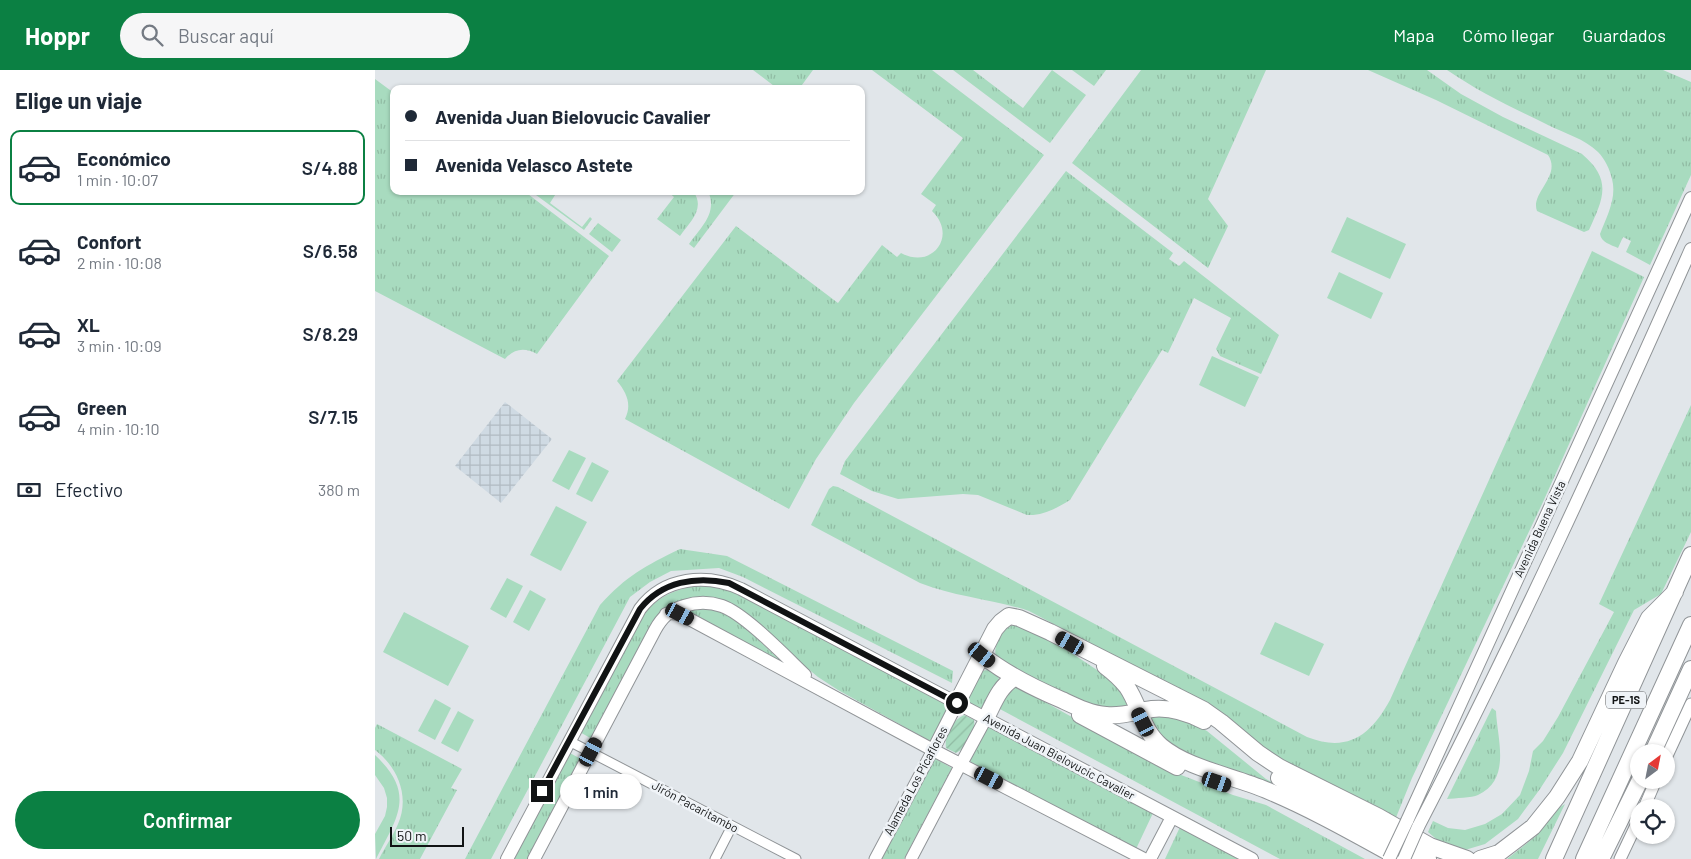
<!DOCTYPE html>
<html lang="es">
<head>
<meta charset="utf-8">
<style>
	:root { --surface:#fff; --page:#f6f6f7; --text:#1f2937; --muted:#747a83; --line:#e0e1e3; --accent:#0b8043 }
	body { margin:0; font-family:Barlow,sans-serif; background:var(--page); color:var(--text); height:100vh; display:flex; flex-direction:column; font-size:19px; white-space:nowrap }
	* { box-sizing:border-box; margin:0 }
	p { font-size:16px; color:var(--muted) }
	.icon { flex:none; width:28px; height:28px; fill:none; stroke:currentColor; stroke-width:2; stroke-linecap:round; stroke-linejoin:round }
	.map { position:relative; flex:1; overflow:hidden }
	.side { display:flex; flex-direction:column; background:var(--surface); width:375px }
	.side>* { flex:none }
	.hud { position:absolute; left:15px; top:15px; width:475px; height:110px; border-radius:10px; box-shadow:0 1px 4px #0004; display:grid; align-content:center; height:110px; padding:0 15px; background:var(--surface) }
	.needle { width:32px; rotate:32deg }
	.fabs { position:absolute; left:1255px; top:674px; display:grid; gap:10px }
	.fabs a { display:grid; place-items:center; width:45px; height:45px; border-radius:50%; background:var(--surface); box-shadow:0 1px 4px #0004; font-size:25px }
	.scale { position:absolute; left:15px; bottom:12px; width:74px; box-sizing:border-box; padding-left:5px; border:2px solid #111314; border-top:0; font-size:14px; line-height:18px; white-space:nowrap; color:#111314; -webkit-text-stroke:4px #eff3f7; paint-order:stroke }
	.end { position:absolute; width:22px; height:22px; margin:-11px; border:6px solid #111314; background:#fff; box-shadow:0 0 0 2px #fff }
	.from { border-radius:50% }
	.bubble { position:absolute; height:35px; border-radius:18px; background:var(--surface); box-shadow:0 1px 4px #0004; font-size:16px; font-weight:600; line-height:35px; text-align:center }
	.car { position:absolute; width:15px; height:30px; margin:-15px -8px; border-radius:6px; box-shadow:0 0 4px 1px #0007; background:linear-gradient(#222 24%,#8ab4d8 0 40%,#222 0 76%,#8ab4d8 0 86%,#222 0) }
	.hud b { display:flex; align-items:center; gap:18px; height:48px; font-size:19px }
	.hud b+b { border-top:1px solid var(--line) }
	.hud i { width:12px; height:12px; background:var(--text) }
	ul { padding:0; list-style:none }
	li { display:flex; align-items:center; gap:15px; height:75px; margin:0 10px 8px; padding:0 5px; border:2px solid transparent; border-radius:10px }
	li div { flex:1 }
	li b { display:block; font-size:19px }
	li em { font-style:normal; font-weight:600 }
	li.active { border-color:var(--accent) }
	li>.icon { width:45px; height:45px; stroke-width:1.5 }
	h2 { padding:0 15px; font-size:22px; line-height:60px }
	.pay { display:flex; align-items:center; gap:12px; height:55px; padding:0 15px; font-size:19px }
	.pay p { margin-inline-start:auto }
	.cta { display:flex; gap:10px; margin-top:auto; padding:10px 15px }
	.cta a { flex:1; height:58px; border-radius:30px; background:var(--accent); color:#fff; font-size:20px; font-weight:600; line-height:58px; text-align:center }
	header { display:flex; align-items:center; gap:30px; box-sizing:border-box; height:70px; padding:0 25px; background:var(--accent); color:#fff }
	header strong { font-size:24px }
	nav { display:flex; gap:28px; margin-inline-start:auto; font-size:18px }
	.search { width:350px; height:45px; background:var(--page); display:flex; align-items:center; gap:12px; box-sizing:border-box; padding:0 18px; border-radius:28px; color:var(--muted); font-size:19px }
	main { display:flex; flex:1; min-height:0 }
	.map>svg:first-child { display:block }
</style>
</head>
<body>
<header>
<strong>Hoppr</strong>
<div class="search"><svg class="icon" aria-label="search" viewBox="0 0 24 24"><circle cx="10" cy="10" r="6"/><path d="M15 15l6 6"/></svg>Buscar aquí</div>
<nav><a>Mapa</a><a>Cómo llegar</a><a>Guardados</a></nav>
</header>
<main>
<section class="side">
<h2>Elige un viaje</h2>
<ul>
<li class="active"><svg class="icon" aria-label="car" viewBox="0 0 24 24"><path d="M5 17H2v-5l4-1 3-4h7l3 4 3 1v5h-3M9 17h6M6 11h13"/><circle cx="7" cy="17" r="2"/><circle cx="17" cy="17" r="2"/></svg><div><b>Económico</b><p>1 min · 10:07</p></div><em>S/4.88</em></li>
<li><svg class="icon" aria-label="car" viewBox="0 0 24 24"><path d="M5 17H2v-5l4-1 3-4h7l3 4 3 1v5h-3M9 17h6M6 11h13"/><circle cx="7" cy="17" r="2"/><circle cx="17" cy="17" r="2"/></svg><div><b>Confort</b><p>2 min · 10:08</p></div><em>S/6.58</em></li>
<li><svg class="icon" aria-label="car" viewBox="0 0 24 24"><path d="M5 17H2v-5l4-1 3-4h7l3 4 3 1v5h-3M9 17h6M6 11h13"/><circle cx="7" cy="17" r="2"/><circle cx="17" cy="17" r="2"/></svg><div><b>XL</b><p>3 min · 10:09</p></div><em>S/8.29</em></li>
<li><svg class="icon" aria-label="car" viewBox="0 0 24 24"><path d="M5 17H2v-5l4-1 3-4h7l3 4 3 1v5h-3M9 17h6M6 11h13"/><circle cx="7" cy="17" r="2"/><circle cx="17" cy="17" r="2"/></svg><div><b>Green</b><p>4 min · 10:10</p></div><em>S/7.15</em></li>
</ul>
<div class="pay"><svg class="icon" aria-label="cash" viewBox="0 0 24 24"><path d="M3 7h18v10H3z"/><circle cx="12" cy="12" r="2"/></svg>Efectivo<p>380 m</p></div>
<div class="cta"><a>Confirmar</a></div>
</section>
<div class="map">
<svg width="1316" height="789" viewBox="0 0 1316 789">
	<defs>
		<pattern id="industrial-grid" width="8" height="8" patternUnits="userSpaceOnUse" patternTransform="scale(1.25)"><rect width="8" height="8" fill="#cfdae3"/><path d="M0 4h8M4 0v8" fill="none" stroke="#b1bac2"/></pattern>
		<pattern id="grass-tufts" width="24" height="20" patternUnits="userSpaceOnUse" patternTransform="scale(1.25)"><rect width="24" height="20" fill="#a8dbbf"/><path d="M3 7l-1-3M5 7V3M7 7l1-3M15 17l-1-3M17 17v-4M19 17l1-3" fill="none" stroke="#90bba3"/></pattern>
		<pattern id="garden-furrows" width="10" height="10" patternUnits="userSpaceOnUse" patternTransform="scale(1.25)"><rect width="10" height="10" fill="#a8dbbf"/><path d="M-1 1l2-2M0 10L10 0M9 11l2-2" fill="none" stroke="#90bba3"/></pattern>
	</defs>
	<rect width="100%" height="100%" fill="#e1e6ea"/>
	<!-- industrial -->
	<path fill="url(#industrial-grid)" d="M130 332 177 369 126 433 80 396Z"/>
	<!-- grass -->
	<path fill="url(#grass-tufts)" d="M378 0H438L424 19H403Z
		M497 0H557L669 85 479 333 441 389 414 439 250 349C257 335 252 323 242 311L361 156 463 233 507 175 522 187 526 183C557 200 583 166 557 141L561 135 546 124 588 68Z
		M578 0H598L648 38 677 0 711 25 675 73Z
		M697 0H731L719 16Z
		M766 0H891L833 129 853 156 833 198 697 93Z
		M993 0H1052L1086 24 1128 47 1207 84C1238 110 1228 129 1214 160L1209 162 1162 141C1155 123 1187 106 1173 85L1061 30Z
		M1072 0H1288L1316 12V105L1275 195 1251 182 1256 171 1248 167 1243 178C1236 175 1226 172 1225 164 1232 146 1242 128 1237 109 1235 100 1230 89 1223 82 1210 69 1189 63 1173 55 1138 38 1104 22 1072 0Z
		M0 9 19 23V121H149L234 186 162 284C149 277 139 279 130 289L0 221Z
		M691 101 798 183 794 189 804 196 809 191 904 265 886 304 845 286 841 279 856 248 819 228 793 283 787 280 695 430C682 438 668 446 652 445L603 425 588 424 523 429 497 421 465 404 470 391Z
		M164 121 182 122 175 133 207 157 215 147 217 149 209 160 161 125Z
		M292 121H318C331 138 315 152 305 166L282 149 299 127Z
		M333 121 361 122 319 178 314 174C326 157 343 143 333 121Z
		M223 153 246 170 237 182 214 164Z
		M1217 181 1269 207 1168 432 1037 708 1020 750 900 687 840 639 654 541C618 529 580 527 545 513L436 455 454 419 458 416 463 417 932 667C973 683 996 665 1015 630Z
		M1316 335V462L1286 524 1259 540 1188 683 1165 719 1143 749 1110 774 1090 780 1067 774 1053 762 1058 751 1073 758 1090 760 1110 754 1127 744 1145 725 1154 701 1158 681 1168 671 1183 647 1239 542 1224 534Z
		M305 479 352 486 578 601 577 613 368 507 344 498 296 501 275 512 255 527 116 789H90L225 535C251 506 270 496 305 479Z
		M322 516C337 516 350 518 364 524L574 635 575 639 559 670 555 671 463 620 443 607 352 532 285 543 217 669 203 661 268 544C284 527 299 519 322 516Z
		M324 538 350 542 375 562 406 591 309 541Z
		M640 554 689 578 737 610 745 618 755 637 734 640 700 629 622 590C616 577 627 558 640 554Z
		M614 600 622 604 625 612 610 638C601 638 596 636 592 628L605 601Z
		M636 613 788 698 858 725 891 735 990 789H905L623 638Z
		M1117 638 1121 641C1122 669 1137 709 1103 725 1097 728 1080 728 1072 729Z
		M792 645 817 653 832 661 891 709 920 725 808 682 786 667 773 648Z
		M2 654 87 699 76 718 82 720 45 789H4C10 777 18 766 23 754 35 727 23 697 0 680V658Z
		M615 657 778 743 761 779 596 692 595 688 611 658Z
		M193 682 206 689 153 789H136Z
		M559 688 577 698 529 789H504Z
		M1190 734 1163 789H1132L1161 766 1182 739Z
		M805 757 865 789H790Z"/>
	<!-- garden -->
	<path fill="url(#garden-furrows)" d="M589 645 599 650C601 663 592 677 581 683L571 678C569 664 577 651 589 645Z"/>
	<!-- pitch -->
	<path fill="#a8dbbf" d="M972 147 1031 174 1015 209 956 182Z
		M964 202 1008 223 996 249 952 228Z
		M837 286 884 307 870 337 824 315Z
		M194 380 211 388 194 420 177 411Z
		M217 392 234 401 217 432 201 424Z
		M181 436 212 452 186 501 155 485Z
		M132 508 148 516 131 548 115 539Z
		M155 520 171 529 154 561 138 552Z
		M29 542 94 576 73 616 8 582Z
		M900 552 949 574 934 606 885 584Z
		M60 629 76 638 60 670 43 661Z
		M83 641 99 650 83 682 66 673Z
		M0 685C41 724 23 746 1 789L0 764 10 746 12 737V728L9 718 0 705Z"/>
	<g fill="none" stroke-linecap="round" stroke-linejoin="round">
		<defs>
			<path id="minor" d="M194 671 421 789
				M340 789 357 756"/>
			<path id="tertiary" d="M1291 688 1316 634
				M1269 738 1281 710
				M500 789 558 680
				M536 789 586 694
				M1245 789 1264 749"/>
			<path id="secondary" d="M291 544 296 543 305 544 558 680 769 789
				M558 680 582 633
				M586 694 611 648
				M1032 751 1316 128
				M1043 757C1141 568 1230 373 1316 179
				M132 789 265 539C289 507 331 503 366 519L877 789
				M159 789 280 560C287 547 295 540 309 536 321 532 335 532 347 536 370 544 411 587 430 605
				M775 789 797 747"/>
			<path id="motorway" d="M607 585C632 605 659 618 687 630 702 637 716 644 731 645 747 647 762 641 777 639 795 637 813 643 829 651
				M730 596C738 602 746 609 752 617 765 636 767 660 786 676 812 698 858 706 891 720 937 739 982 765 1026 789
				M582 633 620 559 626 552 634 546 644 548 675 562 829 640 846 652 883 683 904 697 1004 747 1055 776 1092 789
				M705 645 802 697
				M611 648C619 633 624 617 639 608
				M1278 682 1316 599
				M904 708 1053 789
				M1105 789 1124 783 1158 757 1182 727 1205 691 1251 593 1274 548 1300 522
				M1179 789 1316 485
				M1209 789 1316 555
				M1226 789 1265 710"/>
		</defs>
		<!-- minor casing -->
		<use href="#minor" stroke="#909497" stroke-width="11"/>
		<!-- tertiary casing -->
		<use href="#tertiary" stroke="#909497" stroke-width="13"/>
		<!-- secondary casing -->
		<use href="#secondary" stroke="#909497" stroke-width="14"/>
		<!-- motorway casing -->
		<use href="#motorway" stroke="#909497" stroke-width="18"/>
		<!-- minor -->
		<use href="#minor" stroke="#fff" stroke-width="9"/>
		<!-- tertiary -->
		<use href="#tertiary" stroke="#fff" stroke-width="11"/>
		<!-- secondary -->
		<use href="#secondary" stroke="#fff" stroke-width="12"/>
		<!-- motorway -->
		<use href="#motorway" stroke="#fff" stroke-width="16"/>
		<defs>
			<path id="secondary-bridge" d="M1014 789 1032 751
				M1029 789 1043 757"/>
		</defs>
		<!-- secondary-bridge casing -->
		<use href="#secondary-bridge" stroke="#909497" stroke-width="14" stroke-linecap="butt"/>
		<!-- secondary-bridge -->
		<use href="#secondary-bridge" stroke="#fff" stroke-width="12"/>
	</g>
	<g fill="none" stroke-linecap="round" stroke-linejoin="round">
		<!-- route -->
		<path stroke="#111314" stroke-width="6" d="M167 721 265 539C287 511 321 506 354 513L582 633"/>
	</g>
	<g text-anchor="middle" stroke-width="5" stroke-linejoin="round" paint-order="stroke">
		<!-- shield labels -->
		<rect fill="#eff3f7" stroke="#545658" stroke-width="1" x="1231" y="621.5" width="40" height="17" rx="4"/>
		<g font-size="11" font-weight="bold" fill="#111314">
			<text x="1251" y="634">PE-1S</text>
		</g>
		<!-- street labels -->
		<g font-size="12" fill="#111314" stroke="#eff3f7">
			<text transform="translate(1165 459) rotate(-65)" y="4">Avenida Buena Vista</text>
			<text transform="translate(684 687) rotate(28)" y="4">Avenida Juan Bielovucic Cavalier</text>
			<text transform="translate(541 711) rotate(-62)" y="4">Alameda Los Picaflores</text>
			<text transform="translate(320 737) rotate(28)" y="4">Jirón Pacaritambo</text>
		</g>
	</g>
</svg>
<div class="fabs">
<a><svg class="needle" viewBox="-14 -14 28 28"><path d="M0-13l5 13h-10z" fill="#e53935"/><path d="M0 13l5-13h-10z" fill="#747a83"/></svg></a>
<a><svg class="icon" aria-label="locate" viewBox="0 0 24 24"><circle cx="12" cy="12" r="6"/><path d="M12 2v4M12 18v4M2 12h4M18 12h4"/></svg></a>
</div>
<div class="scale">50 m</div>
<i class="end from" style="left:582px;top:633px"></i>
<i class="end" style="left:167px;top:721px"></i>
<div class="bubble" style="left:185px;top:704px;width:82px">1 min</div>
<i class="car" style="left:305px;top:544px;rotate:118deg"></i>
<i class="car" style="left:695px;top:573px;rotate:300deg"></i>
<i class="car" style="left:607px;top:585px;rotate:129deg"></i>
<i class="car" style="left:768px;top:652px;rotate:333deg"></i>
<i class="car" style="left:216px;top:682px;rotate:28deg"></i>
<i class="car" style="left:614px;top:708px;rotate:117deg"></i>
<i class="car" style="left:842px;top:712px;rotate:109deg"></i>
<div class="hud">
<b><i class="from"></i>Avenida Juan Bielovucic Cavalier</b>
<b><i></i>Avenida Velasco Astete</b>
</div>
</div>
</main>
</body>
</html>
